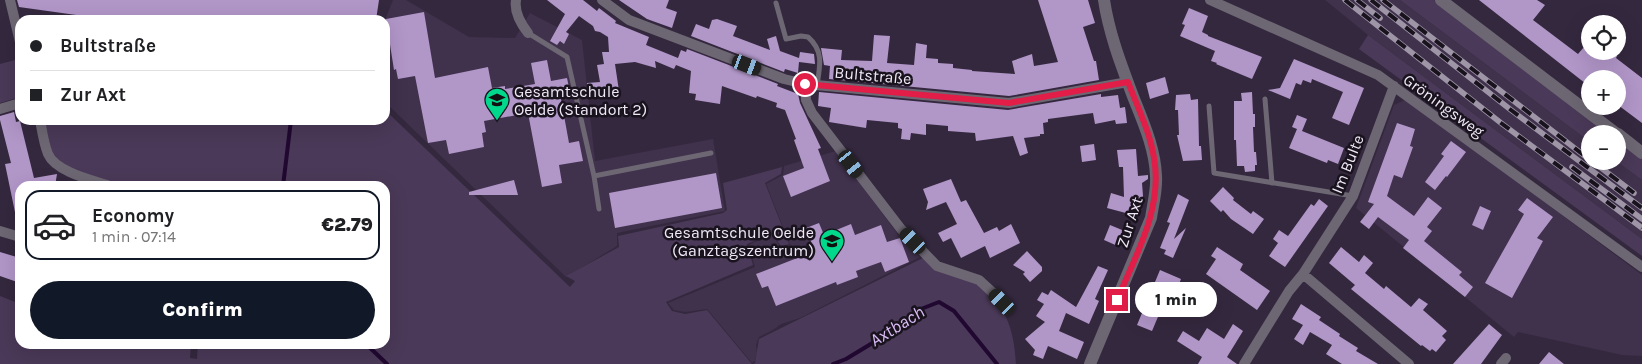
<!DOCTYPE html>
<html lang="en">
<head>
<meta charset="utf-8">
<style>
	:root { --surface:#fff; --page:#f6f6f6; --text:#202124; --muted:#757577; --line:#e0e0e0; --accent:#111827 }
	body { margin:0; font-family:Karla,sans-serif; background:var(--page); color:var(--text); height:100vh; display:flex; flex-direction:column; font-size:19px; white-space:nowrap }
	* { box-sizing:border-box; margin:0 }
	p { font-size:16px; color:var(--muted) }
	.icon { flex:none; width:28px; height:28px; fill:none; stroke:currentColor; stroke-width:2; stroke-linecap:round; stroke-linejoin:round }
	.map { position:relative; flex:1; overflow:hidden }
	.sheet { position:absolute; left:15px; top:181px; width:375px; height:168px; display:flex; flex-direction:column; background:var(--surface); border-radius:15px; box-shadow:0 5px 20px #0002 }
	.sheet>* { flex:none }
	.banner { position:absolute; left:15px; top:15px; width:375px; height:110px; border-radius:15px; box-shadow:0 5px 20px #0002; display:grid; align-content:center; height:110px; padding:0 15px; background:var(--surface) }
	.buttons { position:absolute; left:1581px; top:15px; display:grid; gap:10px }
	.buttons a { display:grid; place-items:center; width:45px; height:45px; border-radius:50%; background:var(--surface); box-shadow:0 5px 20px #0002; font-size:25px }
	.end { position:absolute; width:22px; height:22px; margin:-11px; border:6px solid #e11d48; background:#fff; box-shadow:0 0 0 2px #fff }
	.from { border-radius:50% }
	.bubble { position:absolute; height:35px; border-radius:18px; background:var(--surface); box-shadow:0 5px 20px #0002; font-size:16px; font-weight:800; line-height:35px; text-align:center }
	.car { position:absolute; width:15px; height:30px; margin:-15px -8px; border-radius:6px; box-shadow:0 0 4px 1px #0007; background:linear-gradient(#222 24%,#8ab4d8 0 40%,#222 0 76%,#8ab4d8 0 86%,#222 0) }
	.banner b { display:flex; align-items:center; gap:18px; height:48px; font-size:19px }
	.banner b+b { border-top:1px solid var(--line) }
	.banner i { width:12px; height:12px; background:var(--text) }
	ul { padding:9px 0 0; list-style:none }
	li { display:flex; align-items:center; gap:15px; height:70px; margin:0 10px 8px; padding:0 5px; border:2px solid transparent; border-radius:15px }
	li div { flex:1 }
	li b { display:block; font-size:19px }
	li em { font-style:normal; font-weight:800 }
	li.selected { border-color:var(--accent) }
	li>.icon { width:45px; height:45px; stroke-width:1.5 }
	.primary-button { display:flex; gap:10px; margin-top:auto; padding:10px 15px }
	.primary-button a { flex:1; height:58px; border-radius:30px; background:var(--accent); color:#fff; font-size:20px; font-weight:800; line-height:58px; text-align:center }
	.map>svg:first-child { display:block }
</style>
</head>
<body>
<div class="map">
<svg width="1642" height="364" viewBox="0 0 1642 364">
	<rect width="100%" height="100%" fill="#34283e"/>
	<!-- built -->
	<path fill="#40314c" d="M393 0H406L469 37 515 38 530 13 582 40 595 161 713 139 725 211 617 233V246L566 277 385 102V20Z
		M1325 0H1400L1590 142V161H1616L1642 180V239L1368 35Z
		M1407 99 1642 275V356L1622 355 1518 332 1514 337 1356 208 1394 105Z
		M836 151 897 233 920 257 800 318 781 324 773 330 759 337 756 345 757 353 755 361 752 363 707 309 686 312 679 311 674 310 668 303 755 267 748 245 773 234 781 249 790 245 766 184 783 175 784 166Z"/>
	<!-- green -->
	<path fill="#4a3958" d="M1400 0H1434L1613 134H1590V142Z
		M1368 35 1642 239V256L1359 49Z
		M19 59 20 97 0 103V64Z
		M385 110 570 287 575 281 566 276 619 247 618 236 723 213 727 210 723 183 782 167 781 174 765 183 789 244 781 247 773 233 747 244 753 265 666 302 672 311 685 314 707 310 752 364H0V296L20 304V344H191L190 358 197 359 198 344H385V186H120L67 166 58 159 52 152 44 120H385Z
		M1618 137 1642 156V180L1616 161Z
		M923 258C938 265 964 273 976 283 1006 304 1014 329 1016 364H753L755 363 759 339Z"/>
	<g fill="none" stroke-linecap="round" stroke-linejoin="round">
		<!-- stream -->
		<path stroke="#200830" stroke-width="4" d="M283 186 291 120
			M366 344 387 364
			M833 364 846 359 889 333 921 309 939 302 954 311 997 364"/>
	</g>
	<!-- building -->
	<path fill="#b196c8" d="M17 0H379L376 20H112L19 7Z
		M547 0H583L597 11 599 8 616 21 615 23 649 37 646 45 678 58 681 50 686 52 687 49 778 84 777 86 798 94 800 103 821 148 818 149 830 181 791 197 783 176 804 168 794 140 796 139 785 110 776 107 777 103 757 96 756 98 722 86 720 104 695 100 696 94 689 93 691 71 676 65 674 69 655 61 656 68 635 62 615 64 619 91 602 93V91L588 93 587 83 600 82 597 65 604 64 602 52H609L608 37 600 32 595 31 593 26 579 16 566 32 569 34 564 44 560 41 557 45 550 41 565 14Z
		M619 0H669L666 8 677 12 672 28 647 19Z
		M1038 0H1088L1095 23 1083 27 1094 61H1096L1099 80 1009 96 829 79 830 66 824 65 821 48 842 50 841 60 872 61 874 35 890 36 887 63 914 65 916 43 927 45 926 58 938 59V63L953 64V68L972 70V71L1015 74 1012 61 1032 54 1034 66 1058 62Z
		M1479 0H1537L1545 5 1533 20 1578 54 1590 40V51H1611L1617 56 1616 58 1642 78V123L1618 105V79H1590V87Z
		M1189 8 1208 16 1202 32 1208 35V36L1262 57 1252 79 1216 64 1217 63 1211 61 1215 51 1180 36 1185 25 1182 24Z
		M424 12 435 78 488 67 492 88 505 86V89L535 84 531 63 547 60 551 81 567 78 571 97 561 99 569 143 579 141 583 161 559 165 562 183 542 187 528 113 484 121 486 132 482 133 484 147 449 154 446 140 428 143 415 76 398 79 396 69 394 70 386 19Z
		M717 19 737 26 733 36 770 50 767 39 776 36 780 51 799 58 800 52 814 54 815 64 799 62 798 73 785 69 784 72 691 36 696 24 709 29 712 20Z
		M1294 59 1364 88 1349 125 1332 118 1343 92 1312 79 1311 83 1303 80 1301 85 1296 83 1290 99 1268 90 1280 88Z
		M1165 77 1169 93 1150 99 1146 83Z
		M819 92 1008 110 1101 94V97L1118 95 1120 108 1125 107 1127 123 1116 124 1115 120 1095 124 1093 113 1048 119V122L1043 123 1044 134H1040V136L1024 138 1028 153 1020 156 1013 136 976 141 975 133 948 131V126L926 124V135L911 133 910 140 901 139 902 129 898 128V123L867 120 866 128 829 122 831 108 818 106Z
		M1252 92 1253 114H1255V127H1253L1254 152H1256L1257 165H1255V171L1245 172 1244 166H1237L1236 140H1234V101H1242L1241 93Z
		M1190 94 1191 100 1198 99 1199 146H1201L1202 160 1183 161 1177 135H1179L1178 110H1175L1176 95Z
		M14 112 16 122 20 121 34 178 57 174 55 186H20V216L16 217 5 164 11 163 0 120V116Z
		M1297 115 1307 119 1302 131 1344 148 1338 164 1328 160 1327 163 1289 148 1297 129 1292 127Z
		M1397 123 1415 129 1410 146 1413 147 1402 178 1394 175 1387 196 1414 216 1428 197 1442 208 1427 227 1432 231 1424 241 1462 272 1459 275 1473 287 1465 297 1403 248 1409 240 1378 217 1369 229 1360 222 1374 204 1368 202Z
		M1451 141 1466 152 1447 177 1446 176 1435 190 1425 182 1444 156 1441 154Z
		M1094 144 1096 160 1082 162 1080 146Z
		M1136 149 1138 176 1148 175V179L1142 183 1143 196 1137 216 1107 208 1111 193 1124 197 1123 167H1119L1117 150Z
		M716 173 722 208 615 228 609 193Z
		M951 179 961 202 966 200 984 233 997 227 999 231 1011 224 1020 243 990 258 985 246 961 258 951 238 943 242 938 233 957 224 946 202 926 210 928 202 923 189Z
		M514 180 518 195H469V192Z
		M1223 187 1234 198 1233 200 1251 214 1253 211 1264 219 1253 234 1231 219 1223 210 1221 212 1210 201Z
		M1178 194 1189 200 1174 239 1186 228 1173 258 1164 254 1166 250 1160 248 1170 223 1167 222Z
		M1527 198 1553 217 1537 238 1543 241 1512 298 1485 283 1524 214 1518 210Z
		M1319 199 1328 206 1285 267 1269 256 1278 243 1273 239 1279 230 1288 236 1311 204 1314 206Z
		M1480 206 1491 211 1483 230 1472 225Z
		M819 223 824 235 851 224 855 235 881 225 887 242 900 238 909 262 885 272 881 262 856 271 858 277 837 285 836 282 776 306 768 286 762 288 756 274 810 253 808 249 813 247 806 228Z
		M1110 225 1127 232 1120 247 1104 240Z
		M1217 247 1243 264 1240 270 1270 291 1257 310 1206 274 1216 259 1211 256Z
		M1341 247 1359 262 1364 255 1373 263 1365 273 1384 289 1386 286 1411 307 1419 298 1428 304 1423 310 1447 331 1442 336 1446 340 1436 352 1432 349 1430 351 1422 345 1421 346 1351 289 1355 285 1329 263Z
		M1027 251 1042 267V271L1030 282 1023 274 1025 272 1013 265Z
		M0 252 20 258V283L0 276Z
		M1098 266 1108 270 1095 299 1099 301 1089 324 1066 313 1059 331 1084 342 1077 359 1048 346 1043 359 1033 355 1035 350 1025 339 1045 322 1036 316 1044 304 1037 300 1042 292 1048 295 1051 290 1076 307Z
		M1160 270 1181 279 1173 299 1180 302 1174 310 1163 305 1152 331 1137 325Z
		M1301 304 1321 317 1319 320 1340 334 1339 336 1358 348 1356 351 1378 364H1342L1326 354 1332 345 1310 332 1303 345 1294 339 1303 325 1292 319Z
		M1233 324 1243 331 1227 357 1237 364H1198L1202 357 1177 341 1183 331 1199 341 1207 328 1224 339Z
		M1489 324 1502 335 1481 364H1453Z
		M1549 352 1564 364H1539Z"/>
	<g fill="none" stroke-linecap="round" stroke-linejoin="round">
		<!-- service -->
		<path stroke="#6d6773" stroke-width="5" d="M776 3 786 39 801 36 808 37C824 51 820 66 817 85
			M528 33 567 57 594 176 711 153
			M1265 99 1272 183
			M1209 106 1214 173 1353 196
			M594 176 599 209"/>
		<!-- minor -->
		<path stroke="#6d6773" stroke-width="10" d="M10 0 20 42
			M516 0C514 12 521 24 528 33
			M602 0 629 20 784 79 805 84 1009 103 1128 82
			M1210 0 1378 75 1642 267
			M805 84 806 100 812 113 901 229 937 266 979 280 1003 302
			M0 109 20 103
			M40 120C42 131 44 144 48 154 56 172 92 180 110 186
			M0 231 20 237
			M1303 274 1409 364
			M1244 364 1289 291 1303 274 1353 196 1394 86
			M1501 364 1506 358"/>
		<!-- tertiary -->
		<path stroke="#6d6773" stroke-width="12" d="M1441 0 1617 134
			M1618 134 1642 153
			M1090 364 1151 218C1153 204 1157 190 1156 176 1155 149 1144 124 1134 99 1122 67 1109 34 1104 0"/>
		<defs>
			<path id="rail" d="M1345 0 1501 123 1642 228
				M1357 0 1380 18
				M1371 0 1511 110 1642 208
				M1383 0 1590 160
				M1592 161 1634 193
				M1572 167 1642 219"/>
		</defs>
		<!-- rail casing -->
		<use href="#rail" stroke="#9e95a7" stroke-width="5.5"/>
		<!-- rail -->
		<use href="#rail" stroke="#19131e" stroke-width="4" stroke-dasharray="11" stroke-linecap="butt"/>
	</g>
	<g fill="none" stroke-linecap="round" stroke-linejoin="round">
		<!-- route -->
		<path stroke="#e11d48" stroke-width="6" d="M805 84 1009 103 1128 82C1137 106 1150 132 1154 158 1163 208 1136 255 1117 300"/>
	</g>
	<!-- icons -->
	<defs>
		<symbol id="school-pin" viewBox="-11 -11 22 30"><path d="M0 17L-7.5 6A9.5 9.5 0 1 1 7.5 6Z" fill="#00d98c" stroke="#19131e"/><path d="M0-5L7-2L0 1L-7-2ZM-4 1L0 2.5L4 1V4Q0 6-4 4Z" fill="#111"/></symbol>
	</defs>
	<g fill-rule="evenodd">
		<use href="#school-pin" x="483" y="86" width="28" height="38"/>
		<use href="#school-pin" x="818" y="227" width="28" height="38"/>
	</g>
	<g text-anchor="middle" stroke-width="5" stroke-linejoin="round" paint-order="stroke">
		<!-- street labels -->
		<g font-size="16" fill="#f0e8f7" stroke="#19131e">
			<text transform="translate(873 75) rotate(5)" y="6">Bultstraße</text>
			<text transform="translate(1444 105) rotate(36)" y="6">Gröningsweg</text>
			<text transform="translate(1347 164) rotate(-68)" y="6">Im Bulte</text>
			<text transform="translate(1129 222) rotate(-72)" y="6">Zur Axt</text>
		</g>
		<!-- poi labels -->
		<g font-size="16" fill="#f0e8f7" stroke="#19131e" text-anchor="start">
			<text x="514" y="97">Gesamtschule<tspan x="514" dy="18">Oelde (Standort 2)</tspan></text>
			<text x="814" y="238" text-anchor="end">Gesamtschule Oelde<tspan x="814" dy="18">(Ganztagszentrum)</tspan></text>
		</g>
		<!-- water labels -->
		<g font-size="18" font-style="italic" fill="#dabbf5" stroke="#19131e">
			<text transform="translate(897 326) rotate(-32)" y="6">Axtbach</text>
		</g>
	</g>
</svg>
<div class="buttons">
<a><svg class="icon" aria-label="locate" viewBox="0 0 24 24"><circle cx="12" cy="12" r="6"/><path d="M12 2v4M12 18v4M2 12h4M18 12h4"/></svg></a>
<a>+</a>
<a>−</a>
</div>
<i class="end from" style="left:805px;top:84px"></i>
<i class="end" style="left:1117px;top:300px"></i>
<div class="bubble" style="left:1135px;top:282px;width:82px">1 min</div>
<i class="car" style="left:747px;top:65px;rotate:111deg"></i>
<i class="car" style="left:851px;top:164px;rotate:143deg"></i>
<i class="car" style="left:913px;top:241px;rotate:316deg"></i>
<i class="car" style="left:1002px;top:302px;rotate:316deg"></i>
<div class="banner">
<b><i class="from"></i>Bultstraße</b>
<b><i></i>Zur Axt</b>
</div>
<section class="sheet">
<ul>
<li class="selected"><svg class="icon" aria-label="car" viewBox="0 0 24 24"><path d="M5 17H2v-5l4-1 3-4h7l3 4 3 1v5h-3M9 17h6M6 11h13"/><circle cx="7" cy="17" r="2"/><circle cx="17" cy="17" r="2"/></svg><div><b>Economy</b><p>1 min · 07:14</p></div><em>€2.79</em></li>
</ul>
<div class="primary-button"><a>Confirm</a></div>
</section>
</div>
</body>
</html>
